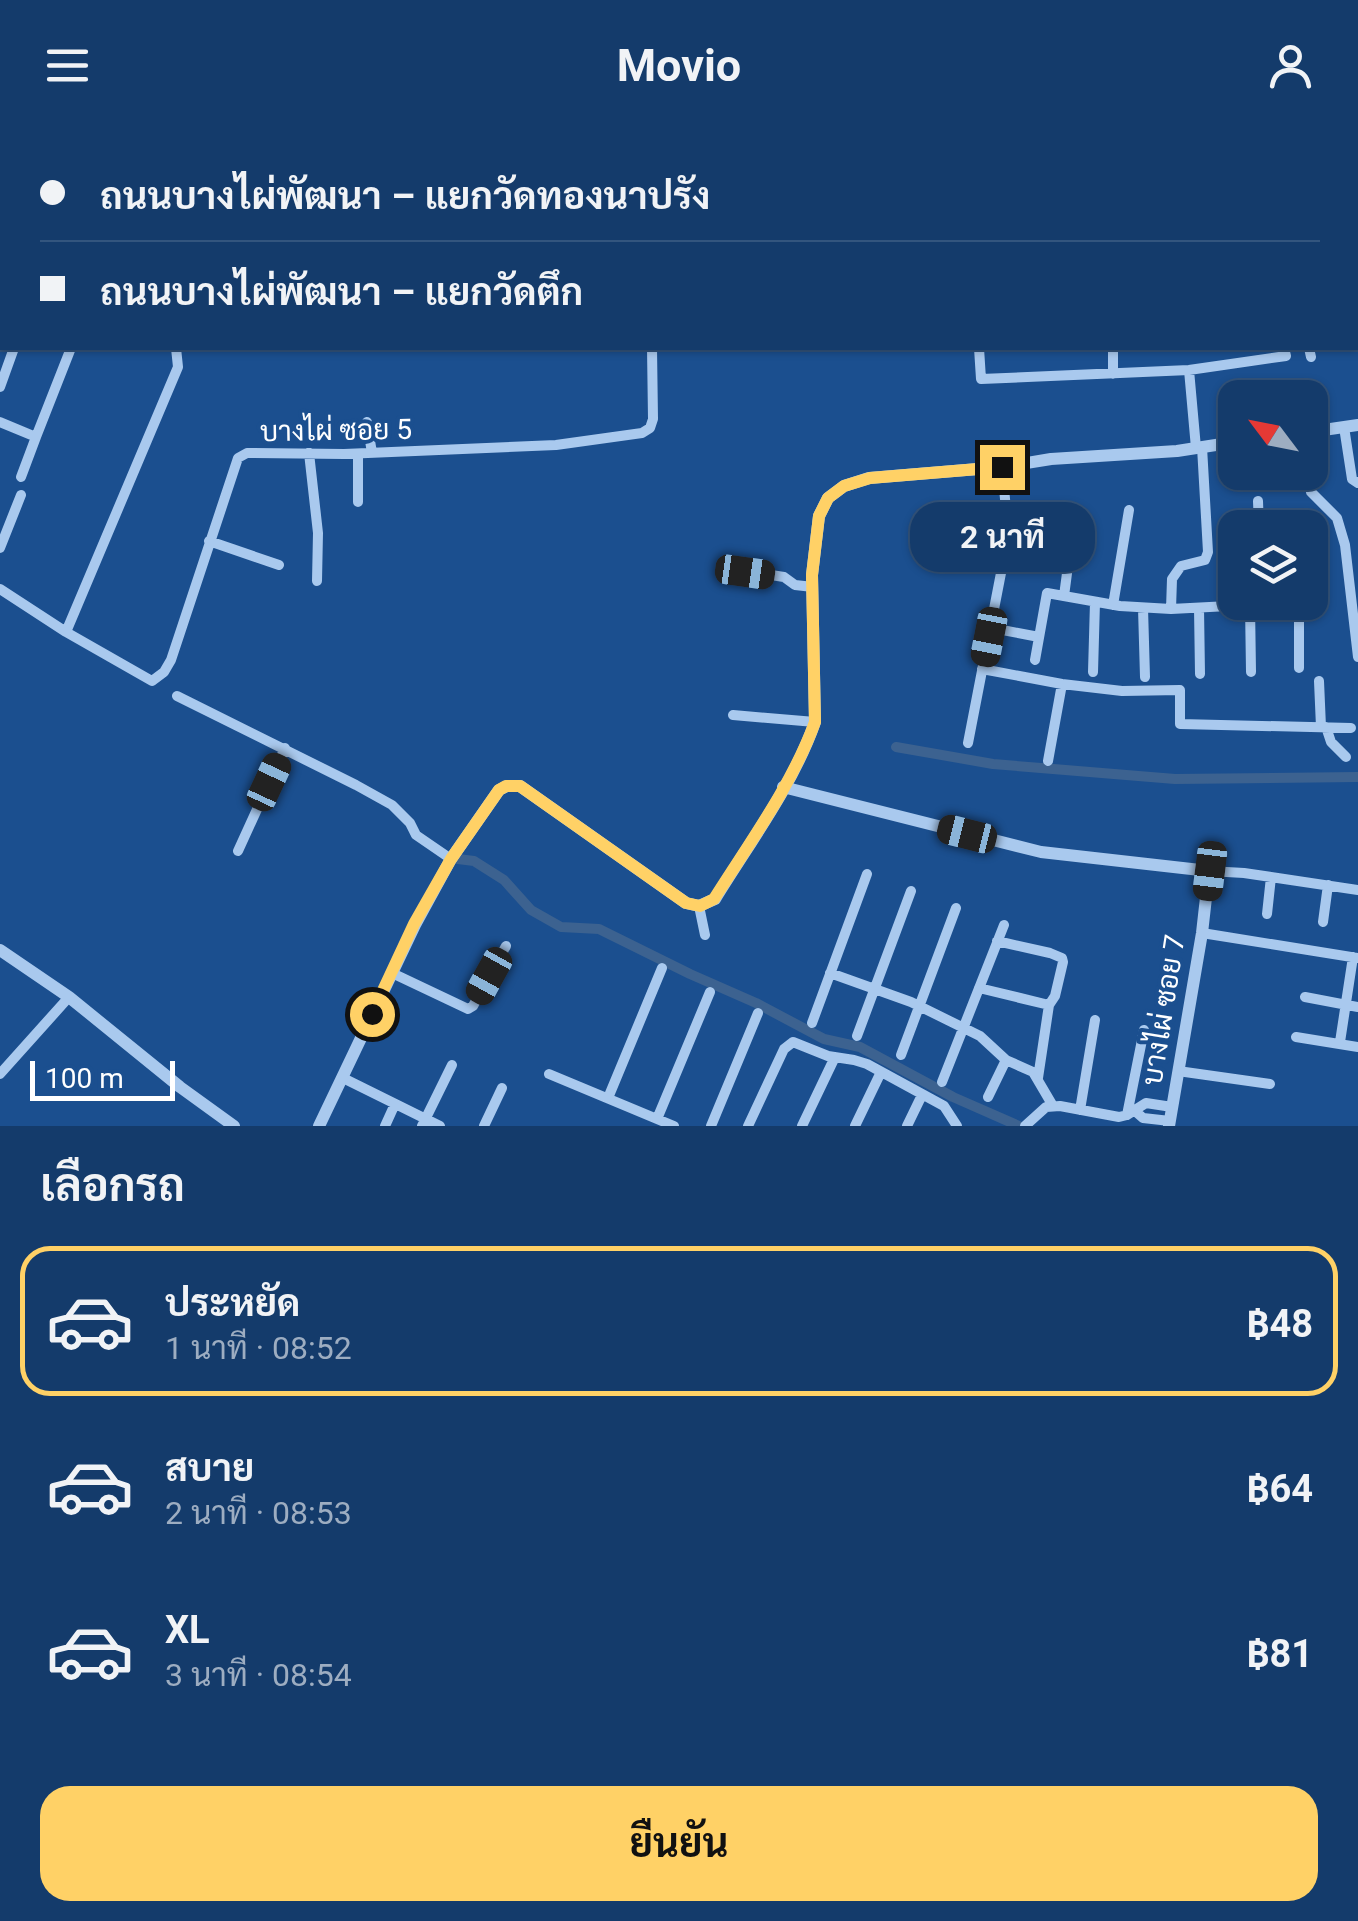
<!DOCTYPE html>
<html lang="th">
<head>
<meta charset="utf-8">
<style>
	:root { --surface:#143b6b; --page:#1d4271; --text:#f1f3f6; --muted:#9dadc1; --line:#33557e; --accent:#ffd166 }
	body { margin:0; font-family:Roboto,Sarabun,sans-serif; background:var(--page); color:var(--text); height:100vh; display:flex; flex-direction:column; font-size:38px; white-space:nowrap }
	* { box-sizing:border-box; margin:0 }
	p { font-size:32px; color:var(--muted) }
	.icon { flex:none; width:55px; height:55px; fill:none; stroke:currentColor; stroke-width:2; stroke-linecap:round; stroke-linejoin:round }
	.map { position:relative; height:996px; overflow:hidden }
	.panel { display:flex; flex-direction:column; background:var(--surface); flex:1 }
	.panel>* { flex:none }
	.banner { position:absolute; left:0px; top:0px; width:1360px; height:220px; box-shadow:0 2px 8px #0004,0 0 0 2px var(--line); display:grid; align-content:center; height:220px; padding:0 40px; background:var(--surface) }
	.needle { width:65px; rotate:302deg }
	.buttons { position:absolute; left:1218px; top:250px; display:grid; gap:20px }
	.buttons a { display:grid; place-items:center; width:110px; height:110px; border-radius:20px; background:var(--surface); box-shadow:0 2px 8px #0004,0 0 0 2px var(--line); font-size:50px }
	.scale { position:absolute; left:30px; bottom:25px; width:145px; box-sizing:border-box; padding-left:10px; border:5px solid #fff; border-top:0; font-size:28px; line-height:35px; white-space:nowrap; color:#fff; -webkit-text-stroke:8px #1b4f8f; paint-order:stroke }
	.end { position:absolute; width:45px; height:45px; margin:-22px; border:12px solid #ffd166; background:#111; box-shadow:0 0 0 5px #111 }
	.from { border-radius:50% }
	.bubble { position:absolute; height:70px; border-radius:30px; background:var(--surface); box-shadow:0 2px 8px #0004,0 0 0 2px var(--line); font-size:32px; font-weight:700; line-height:70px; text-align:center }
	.car { position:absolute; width:30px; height:60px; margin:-30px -15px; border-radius:12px; box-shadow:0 0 8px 2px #0007; background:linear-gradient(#222 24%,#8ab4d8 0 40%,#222 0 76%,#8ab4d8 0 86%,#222 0) }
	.banner b { display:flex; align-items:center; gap:35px; height:95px; font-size:38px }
	.banner b+b { border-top:2px solid var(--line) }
	.banner i { width:25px; height:25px; background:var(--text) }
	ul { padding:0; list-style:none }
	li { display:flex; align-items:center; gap:30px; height:150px; margin:0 20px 15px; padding:0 20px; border:5px solid transparent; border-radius:30px }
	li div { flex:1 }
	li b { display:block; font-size:38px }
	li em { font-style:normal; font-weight:700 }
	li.active { border-color:var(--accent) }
	li>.icon { width:90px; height:90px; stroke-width:1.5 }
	h2 { padding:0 40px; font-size:45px; line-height:120px }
	.action { display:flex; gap:20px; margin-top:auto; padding:20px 40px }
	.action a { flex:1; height:115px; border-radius:30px; background:var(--accent); color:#111; font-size:40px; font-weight:700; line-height:115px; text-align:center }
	header { display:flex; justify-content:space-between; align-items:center; height:130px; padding:0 40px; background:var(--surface); font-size:45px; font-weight:700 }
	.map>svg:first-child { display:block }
</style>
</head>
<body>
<header><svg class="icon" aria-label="menu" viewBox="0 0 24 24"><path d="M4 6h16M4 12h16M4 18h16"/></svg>Movio<svg class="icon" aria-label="person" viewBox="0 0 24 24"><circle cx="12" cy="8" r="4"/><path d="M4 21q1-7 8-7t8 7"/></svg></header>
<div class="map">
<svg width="1358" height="996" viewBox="0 0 1358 996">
	<rect width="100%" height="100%" fill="#1b4f8f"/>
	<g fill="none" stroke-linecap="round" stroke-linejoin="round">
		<!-- canal -->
		<path stroke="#3c6290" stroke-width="10" d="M896 617 993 634 1175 649 1358 647
			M458 729 474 731 504 750 531 780 561 797 599 799 690 844 756 873 824 909 860 917 953 967 1019 996"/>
		<!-- minor -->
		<path stroke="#a9c9ee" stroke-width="10" d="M638 0V2
			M726 0V2
			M116 2 117 0
			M316 2 317 0
			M0 125 2 126
			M979 218 981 249 1189 240 1286 226 1284 218
			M1113 218V244
			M1309 218 1311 227
			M1189 240 1196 318
			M0 257 14 218
			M0 292 36 307 71 218
			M367 292 372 323
			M1344 297 1352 349 1358 353
			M309 323 318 403 317 451
			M1307 342 1311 362 1337 388 1345 415 1358 527
			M21 347 36 307
			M1258 371 1259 398
			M358 372V324
			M209 411 279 435
			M0 418 21 365
			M745 441 784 447 795 455 813 457
			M0 459 66 502 152 551 164 542 171 530 238 328 247 323 344 324 556 315 642 303 650 298 653 289 652 218
			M1064 466 1074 390
			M1310 472H1315L1312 388
			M1113 475 1129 380
			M1250 475 1251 542
			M1143 478 1145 547
			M1199 478 1200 544
			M1171 479 1172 449 1181 436 1205 430 1208 422 1202 317
			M997 499 1039 507
			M66 502 178 237 176 218
			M1035 530 1047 463 1120 476 1171 479 1305 472
			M1299 538V473
			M982 539 1062 554 1122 561 1180 560V594L1351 598
			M1093 542 1095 472
			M1319 551 1321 597
			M177 566 356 655 392 675 410 693 416 705 451 729
			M733 585 815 592
			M1326 597 1331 612 1346 627
			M968 613 1001 443 1007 390 1002 337
			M1048 631 1062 554
			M238 721 285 618
			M1209 741 1244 743 1358 760
			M699 776 705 805
			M1267 784 1271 747
			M1323 792 1328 755
			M1202 803 1358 828
			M997 811 1050 823 1062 828 1063 832 1055 866 1049 875
			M392 843 468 879 473 876 506 816
			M830 843 911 872 980 906 1006 930 1033 942 1053 976
			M979 858 1049 875 1038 948
			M1305 867 1358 877
			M812 893 867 744
			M857 906 911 761
			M1296 907 1358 917
			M1340 912 1353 827
			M901 925 956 778
			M1178 941 1270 954
			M0 944 69 867
			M549 944 674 996
			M343 948 440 996
			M942 952 1004 795
			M988 967 1006 930
			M608 968 662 838
			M1080 980 1095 890
			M1135 981 1143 988 1170 991
			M1127 985 1144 900
			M657 989 710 862
			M385 996 395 974
			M422 996 452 935
			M484 996 502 958
			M711 996 758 883
			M748 996 784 919 793 912 828 926 854 930 867 934 944 976 957 996
			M802 996 835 927
			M855 996 881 942
			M907 996 922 965
			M1025 996 1046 977 1060 976 1119 987 1127 985 1146 973 1172 977"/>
		<!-- tertiary -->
		<path stroke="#a9c9ee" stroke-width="12" d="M1310 302 1358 295
			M783 657 1041 722 1209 741 1202 803 1169 996
			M0 820 69 867 180 957 234 996
			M319 996 415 795 451 729 499 660 507 656H520L686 773 699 776 715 769C750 712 793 655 815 592L812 445 819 386 828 368 844 356 869 348 1002 337 1051 329 1177 321 1235 312"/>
	</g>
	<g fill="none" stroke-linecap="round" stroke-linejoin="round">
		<!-- route -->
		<path stroke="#ffd166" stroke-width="12" d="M372 884 414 794 451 729 499 660 506 656H520L686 773 700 776 714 769C750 712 792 655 815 592L812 445 819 386 828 368 844 356 870 348 1002 337"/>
	</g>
	<g text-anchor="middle" stroke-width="8" stroke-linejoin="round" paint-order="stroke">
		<!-- street labels -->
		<g font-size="28" fill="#fff" stroke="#1b4f8f">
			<text transform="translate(336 300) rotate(-1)" y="10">บางไผ่ ซอย 5</text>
			<text transform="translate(1163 880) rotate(-81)" y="10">บางไผ่ ซอย 7</text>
		</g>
	</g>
</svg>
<div class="buttons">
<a><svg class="needle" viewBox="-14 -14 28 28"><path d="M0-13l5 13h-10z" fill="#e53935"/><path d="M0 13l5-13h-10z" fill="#9dadc1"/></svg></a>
<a><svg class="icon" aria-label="layers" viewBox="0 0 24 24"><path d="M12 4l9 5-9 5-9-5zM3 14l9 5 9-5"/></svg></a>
</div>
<div class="scale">100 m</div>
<i class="end from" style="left:372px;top:884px"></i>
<i class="end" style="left:1002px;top:337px"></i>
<div class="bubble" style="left:910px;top:372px;width:185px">2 นาที</div>
<i class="car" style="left:745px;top:442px;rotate:98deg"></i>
<i class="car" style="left:989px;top:507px;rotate:191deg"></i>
<i class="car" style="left:269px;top:652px;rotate:25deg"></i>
<i class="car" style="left:967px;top:704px;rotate:284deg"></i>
<i class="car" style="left:1210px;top:741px;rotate:187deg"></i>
<i class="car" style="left:489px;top:846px;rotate:209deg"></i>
<div class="banner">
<b><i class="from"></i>ถนนบางไผ่พัฒนา – แยกวัดทองนาปรัง</b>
<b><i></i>ถนนบางไผ่พัฒนา – แยกวัดตึก</b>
</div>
</div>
<section class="panel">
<h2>เลือกรถ</h2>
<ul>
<li class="active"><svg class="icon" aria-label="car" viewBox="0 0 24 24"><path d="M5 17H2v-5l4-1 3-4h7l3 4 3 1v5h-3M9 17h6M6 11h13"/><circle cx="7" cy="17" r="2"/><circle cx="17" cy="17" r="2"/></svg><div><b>ประหยัด</b><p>1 นาที · 08:52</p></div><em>฿48</em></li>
<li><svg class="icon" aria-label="car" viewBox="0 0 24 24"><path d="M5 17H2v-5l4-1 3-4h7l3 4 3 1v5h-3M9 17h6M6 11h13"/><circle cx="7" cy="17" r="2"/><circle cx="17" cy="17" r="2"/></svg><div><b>สบาย</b><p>2 นาที · 08:53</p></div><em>฿64</em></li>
<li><svg class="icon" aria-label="car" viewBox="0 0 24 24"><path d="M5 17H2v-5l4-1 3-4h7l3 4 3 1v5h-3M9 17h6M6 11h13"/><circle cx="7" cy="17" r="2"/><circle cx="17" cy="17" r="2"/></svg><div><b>XL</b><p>3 นาที · 08:54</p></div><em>฿81</em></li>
</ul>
<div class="action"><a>ยืนยัน</a></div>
</section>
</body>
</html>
